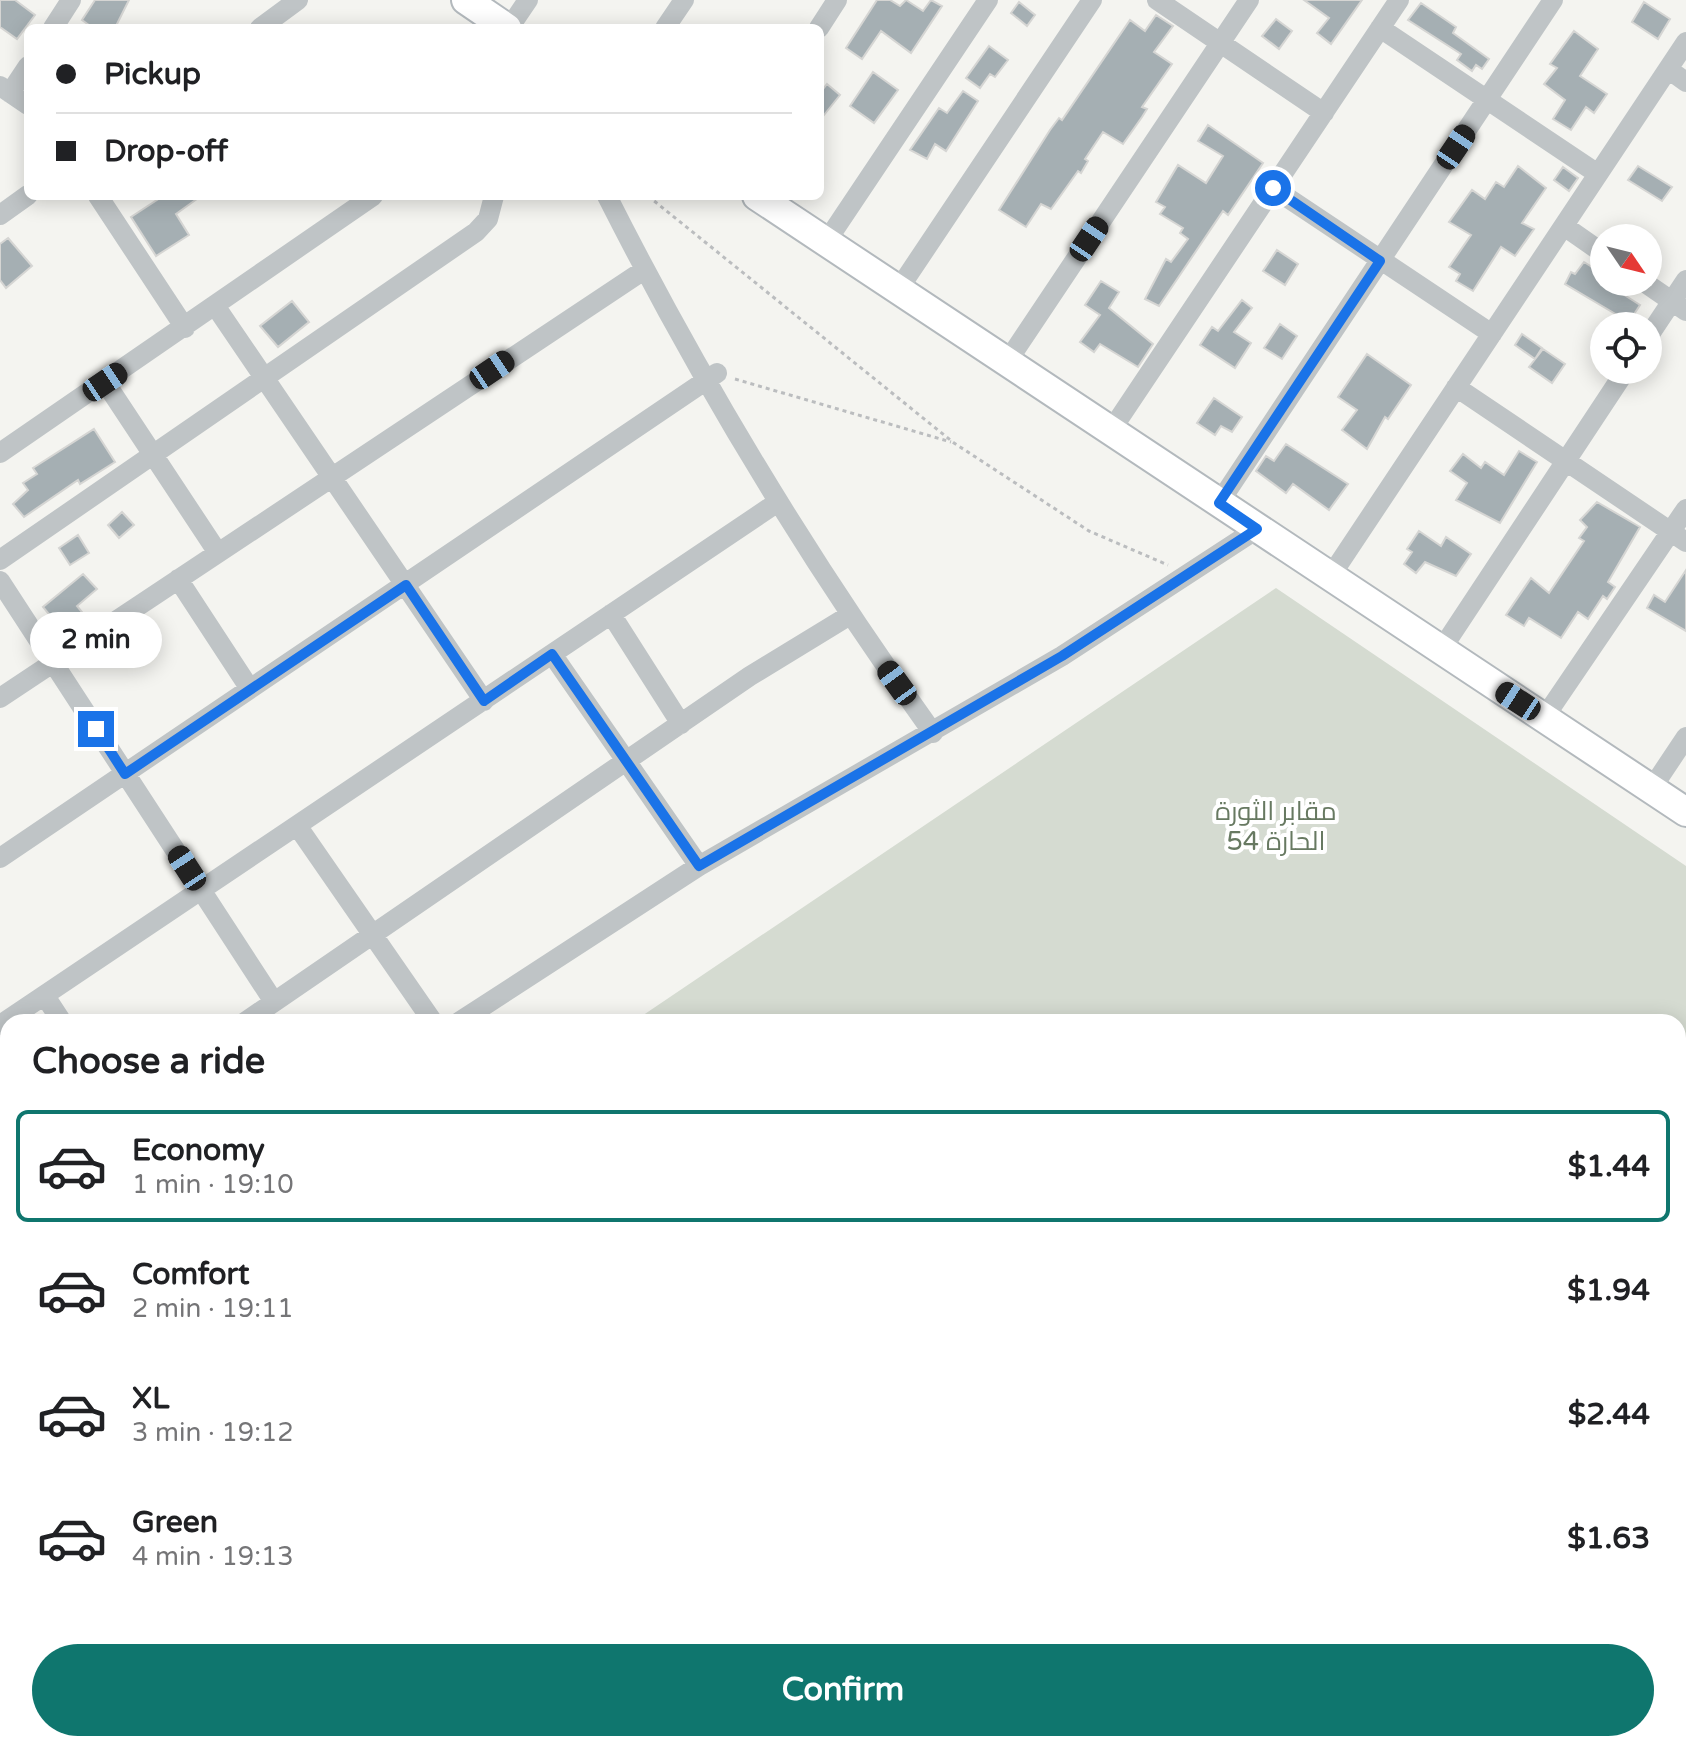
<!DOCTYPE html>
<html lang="en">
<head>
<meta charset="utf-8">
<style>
	:root { --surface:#fff; --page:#f2f2f2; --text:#202124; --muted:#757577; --line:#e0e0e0; --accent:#0f766e }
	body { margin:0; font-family:"Varela Round",Cairo,sans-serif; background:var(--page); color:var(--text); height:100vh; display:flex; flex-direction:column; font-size:30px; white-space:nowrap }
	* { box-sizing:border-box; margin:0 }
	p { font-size:26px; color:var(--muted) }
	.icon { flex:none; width:44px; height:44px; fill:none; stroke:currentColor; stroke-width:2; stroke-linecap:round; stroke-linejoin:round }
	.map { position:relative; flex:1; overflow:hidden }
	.drawer { position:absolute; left:0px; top:1014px; width:1686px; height:738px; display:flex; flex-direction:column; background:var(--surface); border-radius:24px 24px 0 0; box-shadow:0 4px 20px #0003 }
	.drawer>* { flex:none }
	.top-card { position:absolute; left:24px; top:24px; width:800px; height:176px; border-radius:12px; box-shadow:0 4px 20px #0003; display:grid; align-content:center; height:176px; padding:0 32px; background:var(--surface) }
	.needle { width:52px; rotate:125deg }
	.tools { position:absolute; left:1590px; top:224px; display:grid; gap:16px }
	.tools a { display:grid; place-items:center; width:72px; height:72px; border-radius:50%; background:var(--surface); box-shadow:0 4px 20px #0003; font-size:40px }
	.end { position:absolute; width:36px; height:36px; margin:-18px; border:10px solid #1a73e8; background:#fff; box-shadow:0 0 0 4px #fff }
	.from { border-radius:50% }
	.bubble { position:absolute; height:56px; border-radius:28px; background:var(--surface); box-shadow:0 4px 20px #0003; font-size:26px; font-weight:700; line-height:56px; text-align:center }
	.car { position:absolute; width:24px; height:48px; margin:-24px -12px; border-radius:10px; box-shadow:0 0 6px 2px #0007; background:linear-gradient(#222 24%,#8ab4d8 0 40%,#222 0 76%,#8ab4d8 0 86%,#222 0) }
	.top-card b { display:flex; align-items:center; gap:28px; height:76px; font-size:30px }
	.top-card b+b { border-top:2px solid var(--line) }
	.top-card i { width:20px; height:20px; background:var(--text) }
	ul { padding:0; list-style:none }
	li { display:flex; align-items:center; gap:24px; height:112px; margin:0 16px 12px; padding:0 16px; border:4px solid transparent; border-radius:12px }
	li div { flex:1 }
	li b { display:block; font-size:30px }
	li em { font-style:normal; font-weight:700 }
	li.current { border-color:var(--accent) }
	li>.icon { width:72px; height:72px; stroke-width:1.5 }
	h2 { padding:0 32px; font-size:36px; line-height:96px }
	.primary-button { display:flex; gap:16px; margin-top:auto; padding:16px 32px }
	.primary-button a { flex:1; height:92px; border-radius:48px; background:var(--accent); color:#fff; font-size:32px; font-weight:700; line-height:92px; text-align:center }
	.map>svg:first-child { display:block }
</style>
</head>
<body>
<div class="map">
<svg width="1686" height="1751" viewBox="0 0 1686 1751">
	<rect width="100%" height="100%" fill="#f4f4f0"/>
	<!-- green -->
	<path fill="#d5dbd1" d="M1276 588 1686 866V1600L1678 1605V1022H633Z
		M639 1744H1455L1443 1751H645Z"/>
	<!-- building -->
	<path fill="#a5afb3" stroke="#d5d5d3" stroke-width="2" d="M0 0H15L35 15 17 39 0 27Z
		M95 0H129L115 28H93L82 20Z
		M877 0H890L900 6 906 0 923 11 931 0 942 6 911 53 881 31 862 59 846 48Z
		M1304 0H1362L1331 44 1317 33 1329 18Z
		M1019 2 1035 15 1027 26 1011 13Z
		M1644 2 1670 19 1658 39 1632 22Z
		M1421 3 1456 27 1453 33 1489 59 1482 69 1476 65 1472 71 1457 60 1461 54 1408 20Z
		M1156 15 1173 26 1154 52 1172 64 1142 107 1147 109 1142 117 1123 144 1103 132 1085 159 1088 161 1081 173 1078 171 1051 209 1041 204 1026 227 999 210 1050 130 1059 118 1062 120 1130 20 1145 31Z
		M1276 19 1292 31 1279 49 1262 36Z
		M1574 31 1598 49 1580 76 1607 94 1594 113 1586 107 1571 130 1553 119 1565 100 1544 84 1557 68 1550 64Z
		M989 46 1008 60 995 77 990 74 980 88 966 78Z
		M873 72 898 90 874 123 850 106Z
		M827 84 840 95 820 120V93Z
		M963 91 978 101 946 151 935 144 927 159 910 150 939 108 947 113Z
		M1208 125 1263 163 1228 215 1223 211 1159 306 1145 299 1166 259 1171 262 1188 239 1180 233 1183 228 1160 214 1165 207 1156 202 1178 165 1206 183 1223 156 1198 141Z
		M1518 166 1546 188 1522 223 1534 229 1515 256 1501 247 1473 291 1456 281 1460 274 1449 267 1471 235 1449 222 1472 190 1485 199 1496 182 1504 187Z
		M1638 166 1672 187 1662 201 1628 180Z
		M1563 167 1578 178 1569 191 1554 180Z
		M163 196H201L176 214 189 235 156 256 131 217Z
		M8 238 32 266 6 288 0 280V244Z
		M1277 250 1298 264 1285 285 1263 271Z
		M1584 262 1603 274 1600 278 1604 282 1640 305 1629 322 1565 284 1571 272 1575 274Z
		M1101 281 1119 292 1109 308 1153 344 1138 367 1100 344 1094 352 1080 342 1100 315 1085 305Z
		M1242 300 1252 308 1234 332 1251 343 1235 368 1200 345 1212 327 1218 331Z
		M292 301 309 322 278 347 260 326Z
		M1280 324 1297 336 1282 359 1264 348Z
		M1522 334 1542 348 1535 359 1515 345Z
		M1543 349 1565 364 1552 383 1529 367Z
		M1367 354 1411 385 1388 419 1385 417 1367 449 1342 430 1357 410 1338 397Z
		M1214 398 1242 417 1232 432 1221 426 1215 435 1197 423Z
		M94 429 115 462 80 484 78 480 24 517 13 504 28 490 23 483 37 474 33 468Z
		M1286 444 1348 484 1329 510 1293 484 1286 493 1256 471 1266 456 1274 461Z
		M1519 451 1537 462 1500 523 1456 500 1467 483 1450 471 1463 454 1481 468 1485 462 1504 475Z
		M1597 502 1640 527 1608 582 1615 587 1607 599 1603 596 1588 619 1578 612 1561 638 1529 618 1524 626 1506 615 1531 578 1549 593 1584 541 1579 538 1587 527 1580 520Z
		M122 512 134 525 119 538 108 525Z
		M1419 531 1441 546 1446 537 1471 554 1456 576 1425 562 1416 573 1404 564 1412 552 1407 549Z
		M78 535 89 553 70 565 59 548Z
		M1686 570V631L1647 608 1654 595 1665 602Z
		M83 574 97 589 77 606 82 612 61 629 43 607Z"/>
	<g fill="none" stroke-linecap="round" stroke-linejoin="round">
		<defs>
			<path id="secondary" d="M466 0 507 28
				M757 196 1686 812"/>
		</defs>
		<!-- secondary casing -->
		<use href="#secondary" stroke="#b3b9bd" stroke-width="32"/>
		<!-- path -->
		<path stroke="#bbbdbf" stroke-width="3" stroke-dasharray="4 4" stroke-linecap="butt" d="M648 196 954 443 1089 531 1168 565
			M735 379 951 442"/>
		<!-- street -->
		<path stroke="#bfc4c6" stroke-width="20" d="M1157 0 1324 113
			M53 28 71 0
			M260 28 298 0
			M509 28 528 0
			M665 28 684 0
			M819 28 837 0
			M1380 28 1598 174
			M1668 69 1686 82
			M0 86 28 105
			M10 93 28 66
			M1273 188 1492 334
			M98 196 185 328
			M607 196C702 384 810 562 933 733
			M0 215 28 195
			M1564 226 1604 254
			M826 242 988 0
			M1644 282 1686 311
			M898 290 1092 0
			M216 307 484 701
			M1648 337 1686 280
			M1007 362 1249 0
			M105 382 218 553
			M1456 387 1686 542
			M1110 432 1399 0
			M0 453 373 196
			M1219 503 1553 0
			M0 560 476 232 488 219 494 196
			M1330 577 1686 42
			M178 579 250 689
			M0 581 274 1002
			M611 614 681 724
			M1441 650 1626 370
			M552 654 699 866
			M0 698 644 270
			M1544 718 1686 509
			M1652 788 1686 737
			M298 827 433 1022
			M0 858 717 373
			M45 996 62 1022
			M245 1022 750 676 850 615
			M459 1022 699 866 1062 656 1257 529
			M0 1025 778 502
			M0 1135 8 1147
			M0 1188 8 1182
			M0 1257 8 1270
			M0 1317 8 1312
			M0 1352 8 1366
			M0 1486 8 1481
			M0 1627 8 1622
			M1678 1631 1686 1624
			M0 1659 8 1672
			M49 1751 61 1744
			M276 1751 288 1744
			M527 1751 538 1744
			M1512 1751 1524 1744"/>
		<!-- secondary -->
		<use href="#secondary" stroke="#fff" stroke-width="28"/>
	</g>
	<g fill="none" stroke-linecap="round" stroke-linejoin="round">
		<!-- route -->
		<path stroke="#1a73e8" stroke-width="10" d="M96 729 125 774 406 585 484 701 552 654 699 866 1062 656 1257 529 1219 503 1380 261 1273 188"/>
	</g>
	<g text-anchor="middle" stroke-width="8" stroke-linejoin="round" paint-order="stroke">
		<!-- park labels -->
		<g font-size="26" fill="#677961" stroke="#fff">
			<text x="1276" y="820">مقابر الثورة<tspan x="1276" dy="30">الحارة 54</tspan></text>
		</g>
	</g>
</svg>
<div class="tools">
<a><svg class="needle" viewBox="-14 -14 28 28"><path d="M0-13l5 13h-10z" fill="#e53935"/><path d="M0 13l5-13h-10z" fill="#757577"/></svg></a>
<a><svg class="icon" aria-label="locate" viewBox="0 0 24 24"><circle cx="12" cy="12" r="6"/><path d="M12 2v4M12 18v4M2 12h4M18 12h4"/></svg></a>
</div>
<i class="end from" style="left:1273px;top:188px"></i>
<i class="end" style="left:96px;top:729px"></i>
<div class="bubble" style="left:30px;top:612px;width:132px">2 min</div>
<i class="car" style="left:1456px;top:147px;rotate:34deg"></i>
<i class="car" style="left:1089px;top:239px;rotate:34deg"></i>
<i class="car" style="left:492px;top:370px;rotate:56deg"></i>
<i class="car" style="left:105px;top:382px;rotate:56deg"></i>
<i class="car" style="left:897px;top:683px;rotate:324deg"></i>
<i class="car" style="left:1518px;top:701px;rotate:303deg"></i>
<i class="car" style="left:187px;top:868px;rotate:327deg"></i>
<div class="top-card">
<b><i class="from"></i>Pickup</b>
<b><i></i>Drop-off</b>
</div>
<section class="drawer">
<h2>Choose a ride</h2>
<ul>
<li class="current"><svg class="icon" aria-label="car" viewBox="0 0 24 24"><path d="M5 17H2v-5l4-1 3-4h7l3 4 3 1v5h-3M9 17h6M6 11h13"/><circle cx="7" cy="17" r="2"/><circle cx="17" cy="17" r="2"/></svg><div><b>Economy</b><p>1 min · 19:10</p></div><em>$1.44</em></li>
<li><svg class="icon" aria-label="car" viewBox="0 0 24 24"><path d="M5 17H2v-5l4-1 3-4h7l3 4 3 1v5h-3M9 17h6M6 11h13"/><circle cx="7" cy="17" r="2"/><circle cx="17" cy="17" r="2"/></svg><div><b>Comfort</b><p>2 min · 19:11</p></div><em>$1.94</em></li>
<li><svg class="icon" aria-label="car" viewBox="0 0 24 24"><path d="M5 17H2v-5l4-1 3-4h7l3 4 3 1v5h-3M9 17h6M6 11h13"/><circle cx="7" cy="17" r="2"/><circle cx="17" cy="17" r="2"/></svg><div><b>XL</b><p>3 min · 19:12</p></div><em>$2.44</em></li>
<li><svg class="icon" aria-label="car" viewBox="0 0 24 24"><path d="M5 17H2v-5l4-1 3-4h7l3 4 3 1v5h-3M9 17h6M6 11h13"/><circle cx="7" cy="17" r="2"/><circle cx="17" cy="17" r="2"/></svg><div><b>Green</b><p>4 min · 19:13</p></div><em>$1.63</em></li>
</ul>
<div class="primary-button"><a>Confirm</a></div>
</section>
</div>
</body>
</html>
